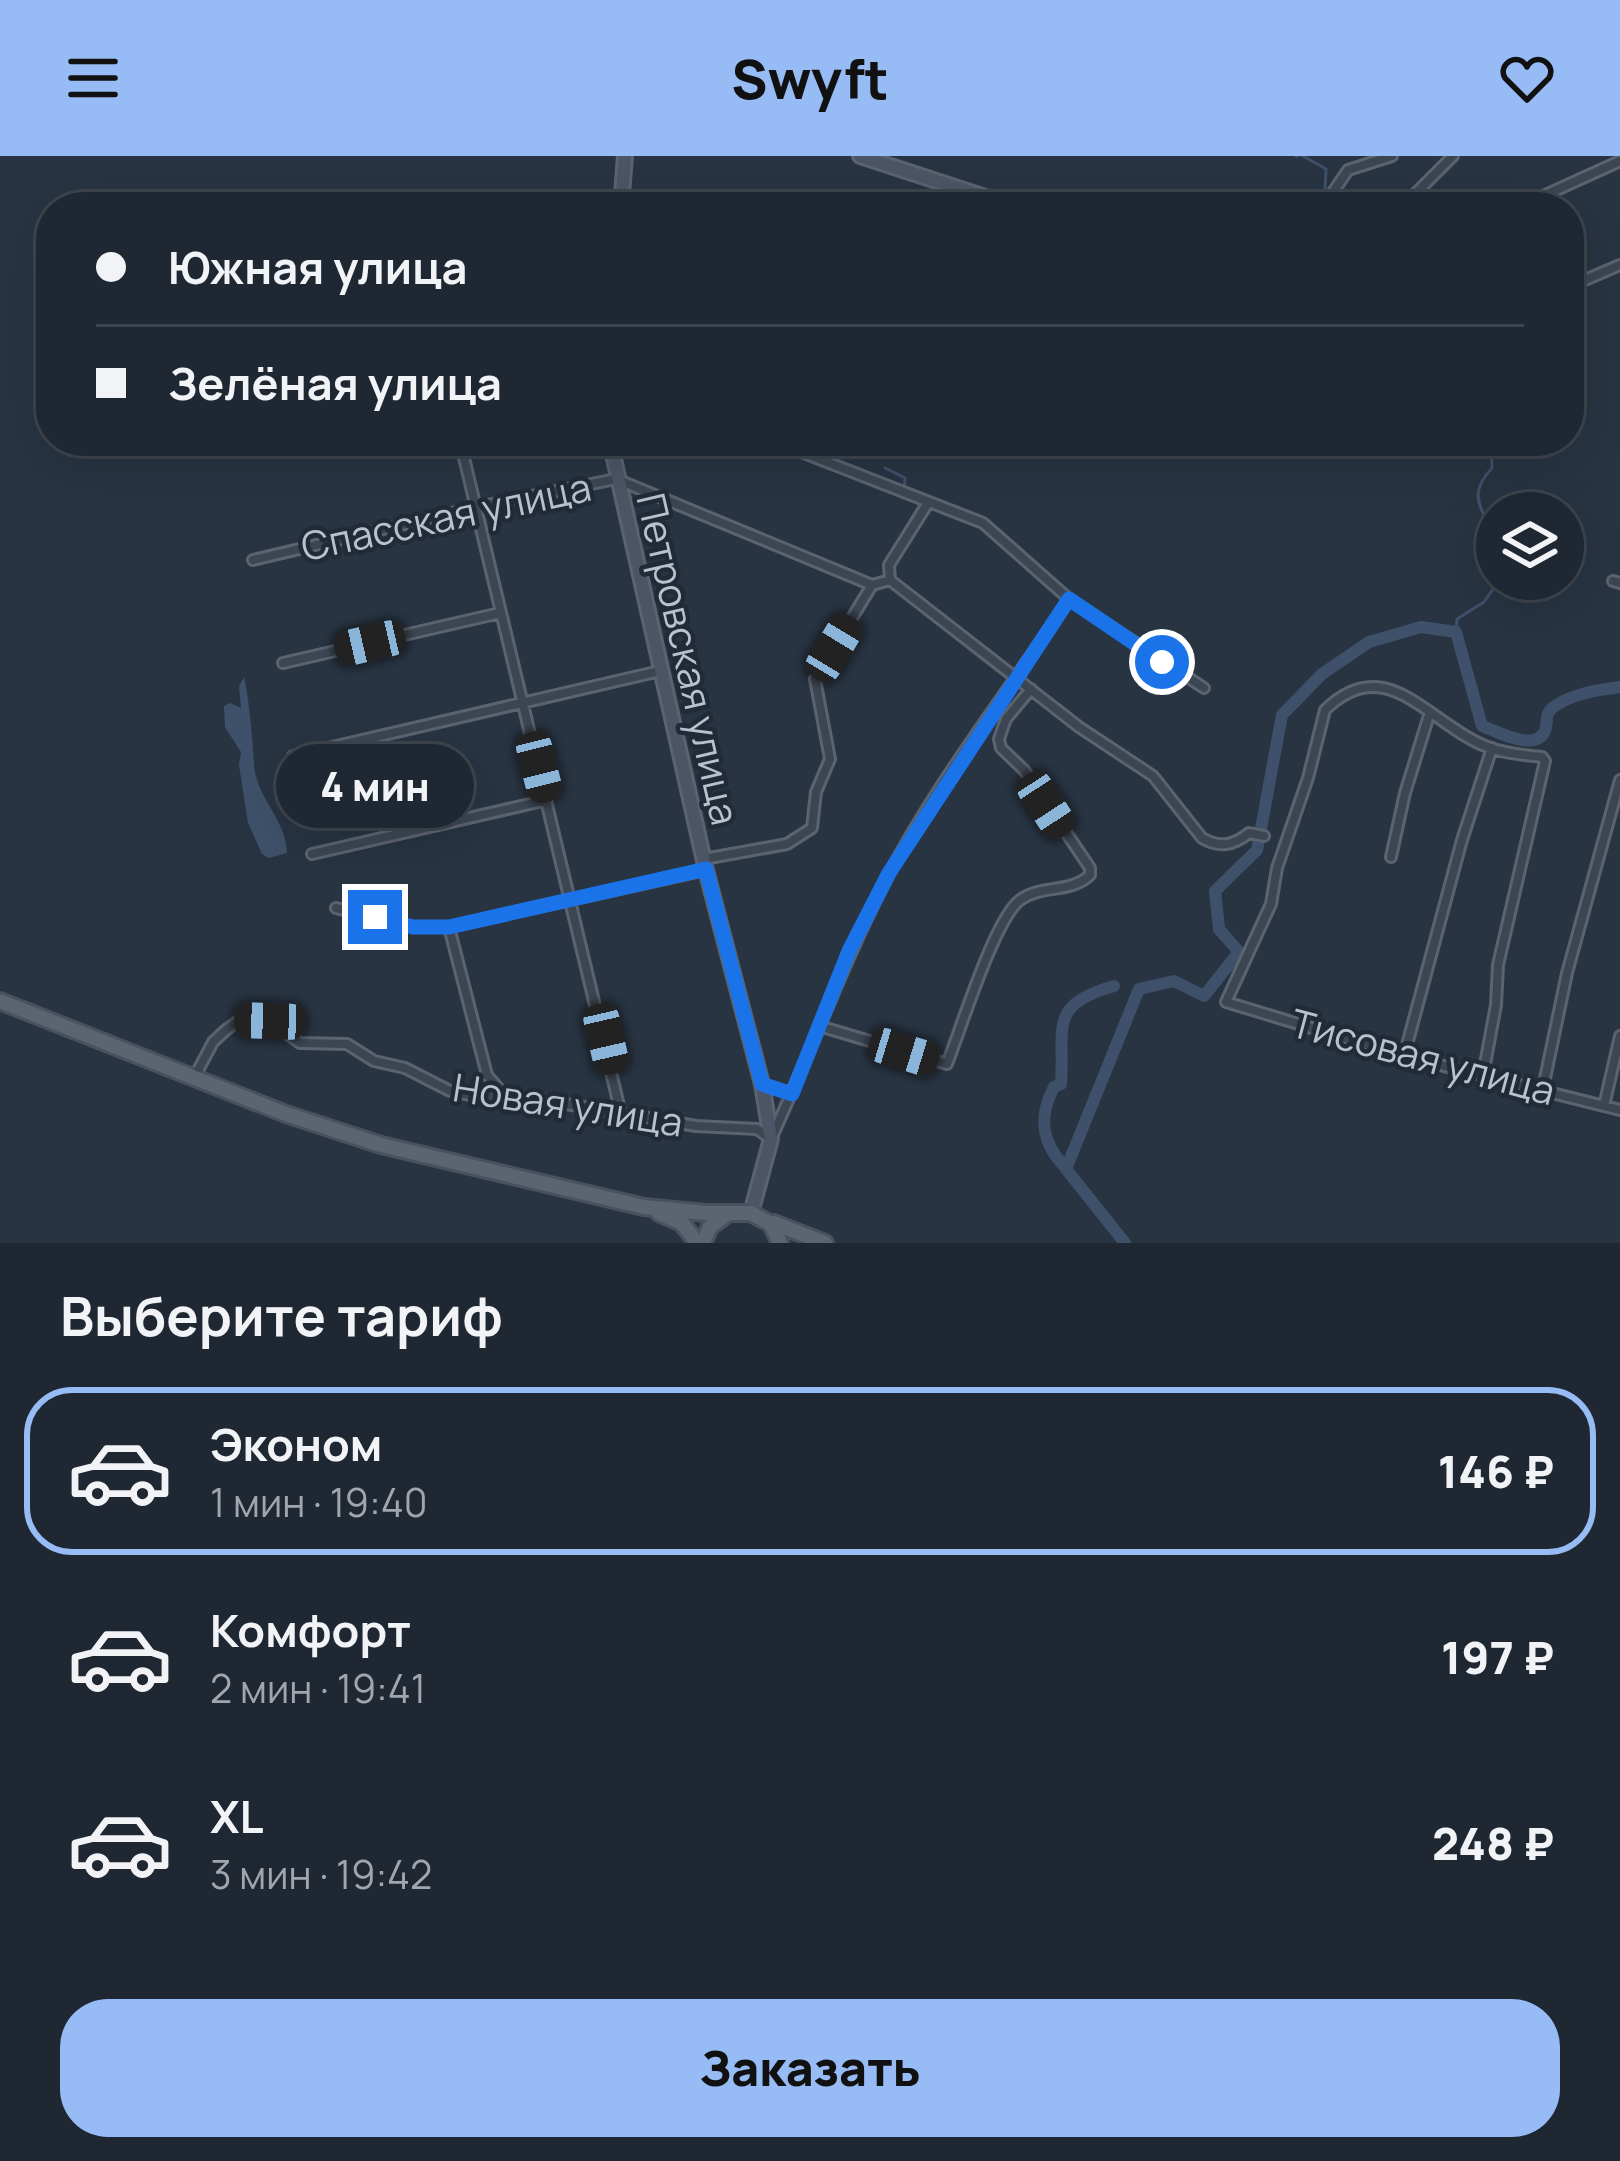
<!DOCTYPE html>
<html lang="ru">
<head>
<meta charset="utf-8">
<style>
	:root { --surface:#1e2732; --page:#262f3a; --text:#f1f3f6; --muted:#a1a5ac; --line:#3c444d; --accent:#96bbf5 }
	body { margin:0; font-family:Manrope,sans-serif; background:var(--page); color:var(--text); height:100vh; display:flex; flex-direction:column; font-size:45px; white-space:nowrap }
	* { box-sizing:border-box; margin:0 }
	p { font-size:39px; color:var(--muted) }
	.icon { flex:none; width:66px; height:66px; fill:none; stroke:currentColor; stroke-width:2; stroke-linecap:round; stroke-linejoin:round }
	.map { position:relative; height:1087px; overflow:hidden }
	.details { display:flex; flex-direction:column; background:var(--surface); flex:1 }
	.details>* { flex:none }
	.top-card { position:absolute; left:36px; top:36px; width:1548px; height:264px; border-radius:48px; box-shadow:0 12px 48px #0002,0 0 0 3px var(--line); display:grid; align-content:center; height:264px; padding:0 60px; background:var(--surface) }
	.tools { position:absolute; left:1476px; top:336px; display:grid; gap:24px }
	.tools a { display:grid; place-items:center; width:108px; height:108px; border-radius:50%; background:var(--surface); box-shadow:0 12px 48px #0002,0 0 0 3px var(--line); font-size:60px }
	.end { position:absolute; width:54px; height:54px; margin:-27px; border:15px solid #1a73e8; background:#fff; box-shadow:0 0 0 6px #fff }
	.from { border-radius:50% }
	.bubble { position:absolute; height:84px; border-radius:42px; background:var(--surface); box-shadow:0 12px 48px #0002,0 0 0 3px var(--line); font-size:39px; font-weight:800; line-height:84px; text-align:center }
	.car { position:absolute; width:36px; height:72px; margin:-36px -18px; border-radius:15px; box-shadow:0 0 9px 3px #0007; background:linear-gradient(#222 24%,#8ab4d8 0 40%,#222 0 76%,#8ab4d8 0 86%,#222 0) }
	.top-card b { display:flex; align-items:center; gap:42px; height:114px; font-size:45px }
	.top-card b+b { border-top:3px solid var(--line) }
	.top-card i { width:30px; height:30px; background:var(--text) }
	ul { padding:0; list-style:none }
	li { display:flex; align-items:center; gap:36px; height:168px; margin:0 24px 18px; padding:0 36px; border:6px solid transparent; border-radius:48px }
	li div { flex:1 }
	li b { display:block; font-size:45px }
	li em { font-style:normal; font-weight:800 }
	li.on { border-color:var(--accent) }
	li>.icon { width:108px; height:108px; stroke-width:1.5 }
	h2 { padding:0 60px; font-size:54px; line-height:144px }
	.cta { display:flex; gap:24px; margin-top:auto; padding:24px 60px }
	.cta a { flex:1; height:138px; border-radius:48px; background:var(--accent); color:#111; font-size:48px; font-weight:800; line-height:138px; text-align:center }
	header { display:flex; justify-content:space-between; align-items:center; height:156px; padding:0 60px; background:var(--accent); color:#111; font-size:54px; font-weight:800 }
	.map>svg:first-child { display:block }
</style>
</head>
<body>
<header><svg class="icon" aria-label="menu" viewBox="0 0 24 24"><path d="M4 6h16M4 12h16M4 18h16"/></svg>Swyft<svg class="icon" aria-label="heart" viewBox="0 0 24 24"><path d="M12 20l-8-8c-3-5 5-10 8-4 3-6 11-1 8 4z"/></svg></header>
<div class="map">
<svg width="1620" height="1087" viewBox="0 0 1620 1087">
	<rect width="100%" height="100%" fill="#283442"/>
	<!-- water -->
	<path fill="#3f516a" d="M244 521C250 549 252 580 254 607 255 641 287 664 287 697L269 702 262 698 248 667 239 609 241 596 225 571 224 550 230 547 241 552 239 530Z"/>
	<g fill="none" stroke-linecap="round" stroke-linejoin="round">
		<!-- stream -->
		<path stroke="#3f516a" stroke-width="3" d="M1296 0H1298
			M1303 0 1326 13 1325 33
			M1337 39 1352 46 1370 45 1376 51
			M1491 285 1492 312C1468 338 1480 347 1491 377L1485 398 1497 407
			M885 312 905 322 904 334
			M884 409 920 348
			M1456 476 1457 463 1484 446 1500 423"/>
		<!-- river -->
		<path stroke="#3f516a" stroke-width="12" d="M1066 1012C1041 987 1038 961 1054 931L1061 928C1065 871 1047 849 1114 830
			M1125 1087 1066 1013 1139 833 1174 825 1204 840 1239 796 1219 773 1215 735 1257 694 1282 559 1322 518 1369 486 1421 471 1456 476 1482 570C1497 575 1535 597 1545 575 1549 564 1543 558 1555 550 1574 537 1598 534 1620 531"/>
		<defs>
			<path id="street" d="M1323 51 1348 14 1392 0
				M1402 51 1453 0
				M1519 51 1620 5
				M1569 131 1620 109
				M1569 188 1575 201 1569 214
				M215 285 217 294 256 285
				M460 285 621 958
				M773 285 983 367 1069 443 1204 532
				M253 404 477 351 616 323 872 429 890 424 1079 571 1153 620 1202 682C1219 692 1233 690 1249 677L1264 680
				M890 424 889 409 928 347
				M1613 425 1620 427
				M283 507 500 457
				M293 600 660 515
				M312 698 547 644
				M1391 701 1405 637 1430 556
				M704 703 787 688 812 672 816 636 830 603 815 523 872 429
				M336 752 413 771H449L706 714
				M449 771 487 919 499 933 510 938
				M819 870 947 908C961 873 994 764 1020 744 1042 728 1070 738 1090 719V712L1024 614 1001 592 999 583 1006 563 1031 533
				M1404 900 1462 684 1492 592
				M1483 919 1496 849 1498 809 1545 605 1542 601C1523 599 1502 597 1485 590 1428 567 1386 494 1325 554L1308 622 1277 712 1271 748 1226 846 1404 900 1620 954
				M194 922 213 886 227 873 240 864 270 865 300 887 347 888 374 905 405 912 450 935 479 941 513 939 696 970 757 973 771 983C811 896 843 807 887 722 938 624 1009 535 1069 443
				M762 928 792 938
				M1543 932 1567 817 1620 624
				M1604 950 1620 880"/>
			<path id="secondary" d="M860 0 1016 51
				M621 51 625 0
				M610 285 706 714 762 928 771 983 751 1057"/>
			<path id="primary" d="M0 845 286 958 381 989 644 1051 706 1057H751L771 1068 780 1087
				M659 1057 682 1067 697 1087
				M774 1067 825 1087
				M703 1087 710 1071 726 1059"/>
		</defs>
		<!-- street casing -->
		<use href="#street" stroke="#5b636f" stroke-width="14"/>
		<!-- secondary casing -->
		<use href="#secondary" stroke="#5b636f" stroke-width="18"/>
		<!-- primary casing -->
		<use href="#primary" stroke="#49515e" stroke-width="20"/>
		<!-- street -->
		<use href="#street" stroke="#3c4652" stroke-width="8"/>
		<!-- secondary -->
		<use href="#secondary" stroke="#4b5565" stroke-width="12"/>
		<!-- primary -->
		<use href="#primary" stroke="#5b6572" stroke-width="14"/>
	</g>
	<g fill="none" stroke-linecap="round" stroke-linejoin="round">
		<!-- route -->
		<path stroke="#1a73e8" stroke-width="15" d="M375 761 413 771H449L706 713 762 928 792 938 849 795 889 717 1069 443 1162 506"/>
	</g>
	<g text-anchor="middle" stroke-width="9" stroke-linejoin="round" paint-order="stroke">
		<!-- street labels -->
		<g font-size="39" fill="#bac1cc" stroke="#212a37">
			<text transform="translate(446 361) rotate(-12)" y="14">Спасская улица</text>
			<text transform="translate(688 503) rotate(77)" y="14">Петровская улица</text>
			<text transform="translate(1423 901) rotate(15)" y="14">Тисовая улица</text>
			<text transform="translate(568 949) rotate(9)" y="14">Новая улица</text>
		</g>
	</g>
</svg>
<div class="tools">
<a><svg class="icon" aria-label="layers" viewBox="0 0 24 24"><path d="M12 4l9 5-9 5-9-5zM3 14l9 5 9-5"/></svg></a>
</div>
<i class="end from" style="left:1162px;top:506px"></i>
<i class="end" style="left:375px;top:761px"></i>
<div class="bubble" style="left:276px;top:588px;width:198px">4 мин</div>
<i class="car" style="left:370px;top:487px;rotate:257deg"></i>
<i class="car" style="left:834px;top:492px;rotate:31deg"></i>
<i class="car" style="left:539px;top:611px;rotate:166deg"></i>
<i class="car" style="left:1046px;top:649px;rotate:147deg"></i>
<i class="car" style="left:270px;top:865px;rotate:272deg"></i>
<i class="car" style="left:606px;top:883px;rotate:167deg"></i>
<i class="car" style="left:904px;top:896px;rotate:107deg"></i>
<div class="top-card">
<b><i class="from"></i>Южная улица</b>
<b><i></i>Зелёная улица</b>
</div>
</div>
<section class="details">
<h2>Выберите тариф</h2>
<ul>
<li class="on"><svg class="icon" aria-label="car" viewBox="0 0 24 24"><path d="M5 17H2v-5l4-1 3-4h7l3 4 3 1v5h-3M9 17h6M6 11h13"/><circle cx="7" cy="17" r="2"/><circle cx="17" cy="17" r="2"/></svg><div><b>Эконом</b><p>1 мин · 19:40</p></div><em>146 ₽</em></li>
<li><svg class="icon" aria-label="car" viewBox="0 0 24 24"><path d="M5 17H2v-5l4-1 3-4h7l3 4 3 1v5h-3M9 17h6M6 11h13"/><circle cx="7" cy="17" r="2"/><circle cx="17" cy="17" r="2"/></svg><div><b>Комфорт</b><p>2 мин · 19:41</p></div><em>197 ₽</em></li>
<li><svg class="icon" aria-label="car" viewBox="0 0 24 24"><path d="M5 17H2v-5l4-1 3-4h7l3 4 3 1v5h-3M9 17h6M6 11h13"/><circle cx="7" cy="17" r="2"/><circle cx="17" cy="17" r="2"/></svg><div><b>XL</b><p>3 мин · 19:42</p></div><em>248 ₽</em></li>
</ul>
<div class="cta"><a>Заказать</a></div>
</section>
</body>
</html>
